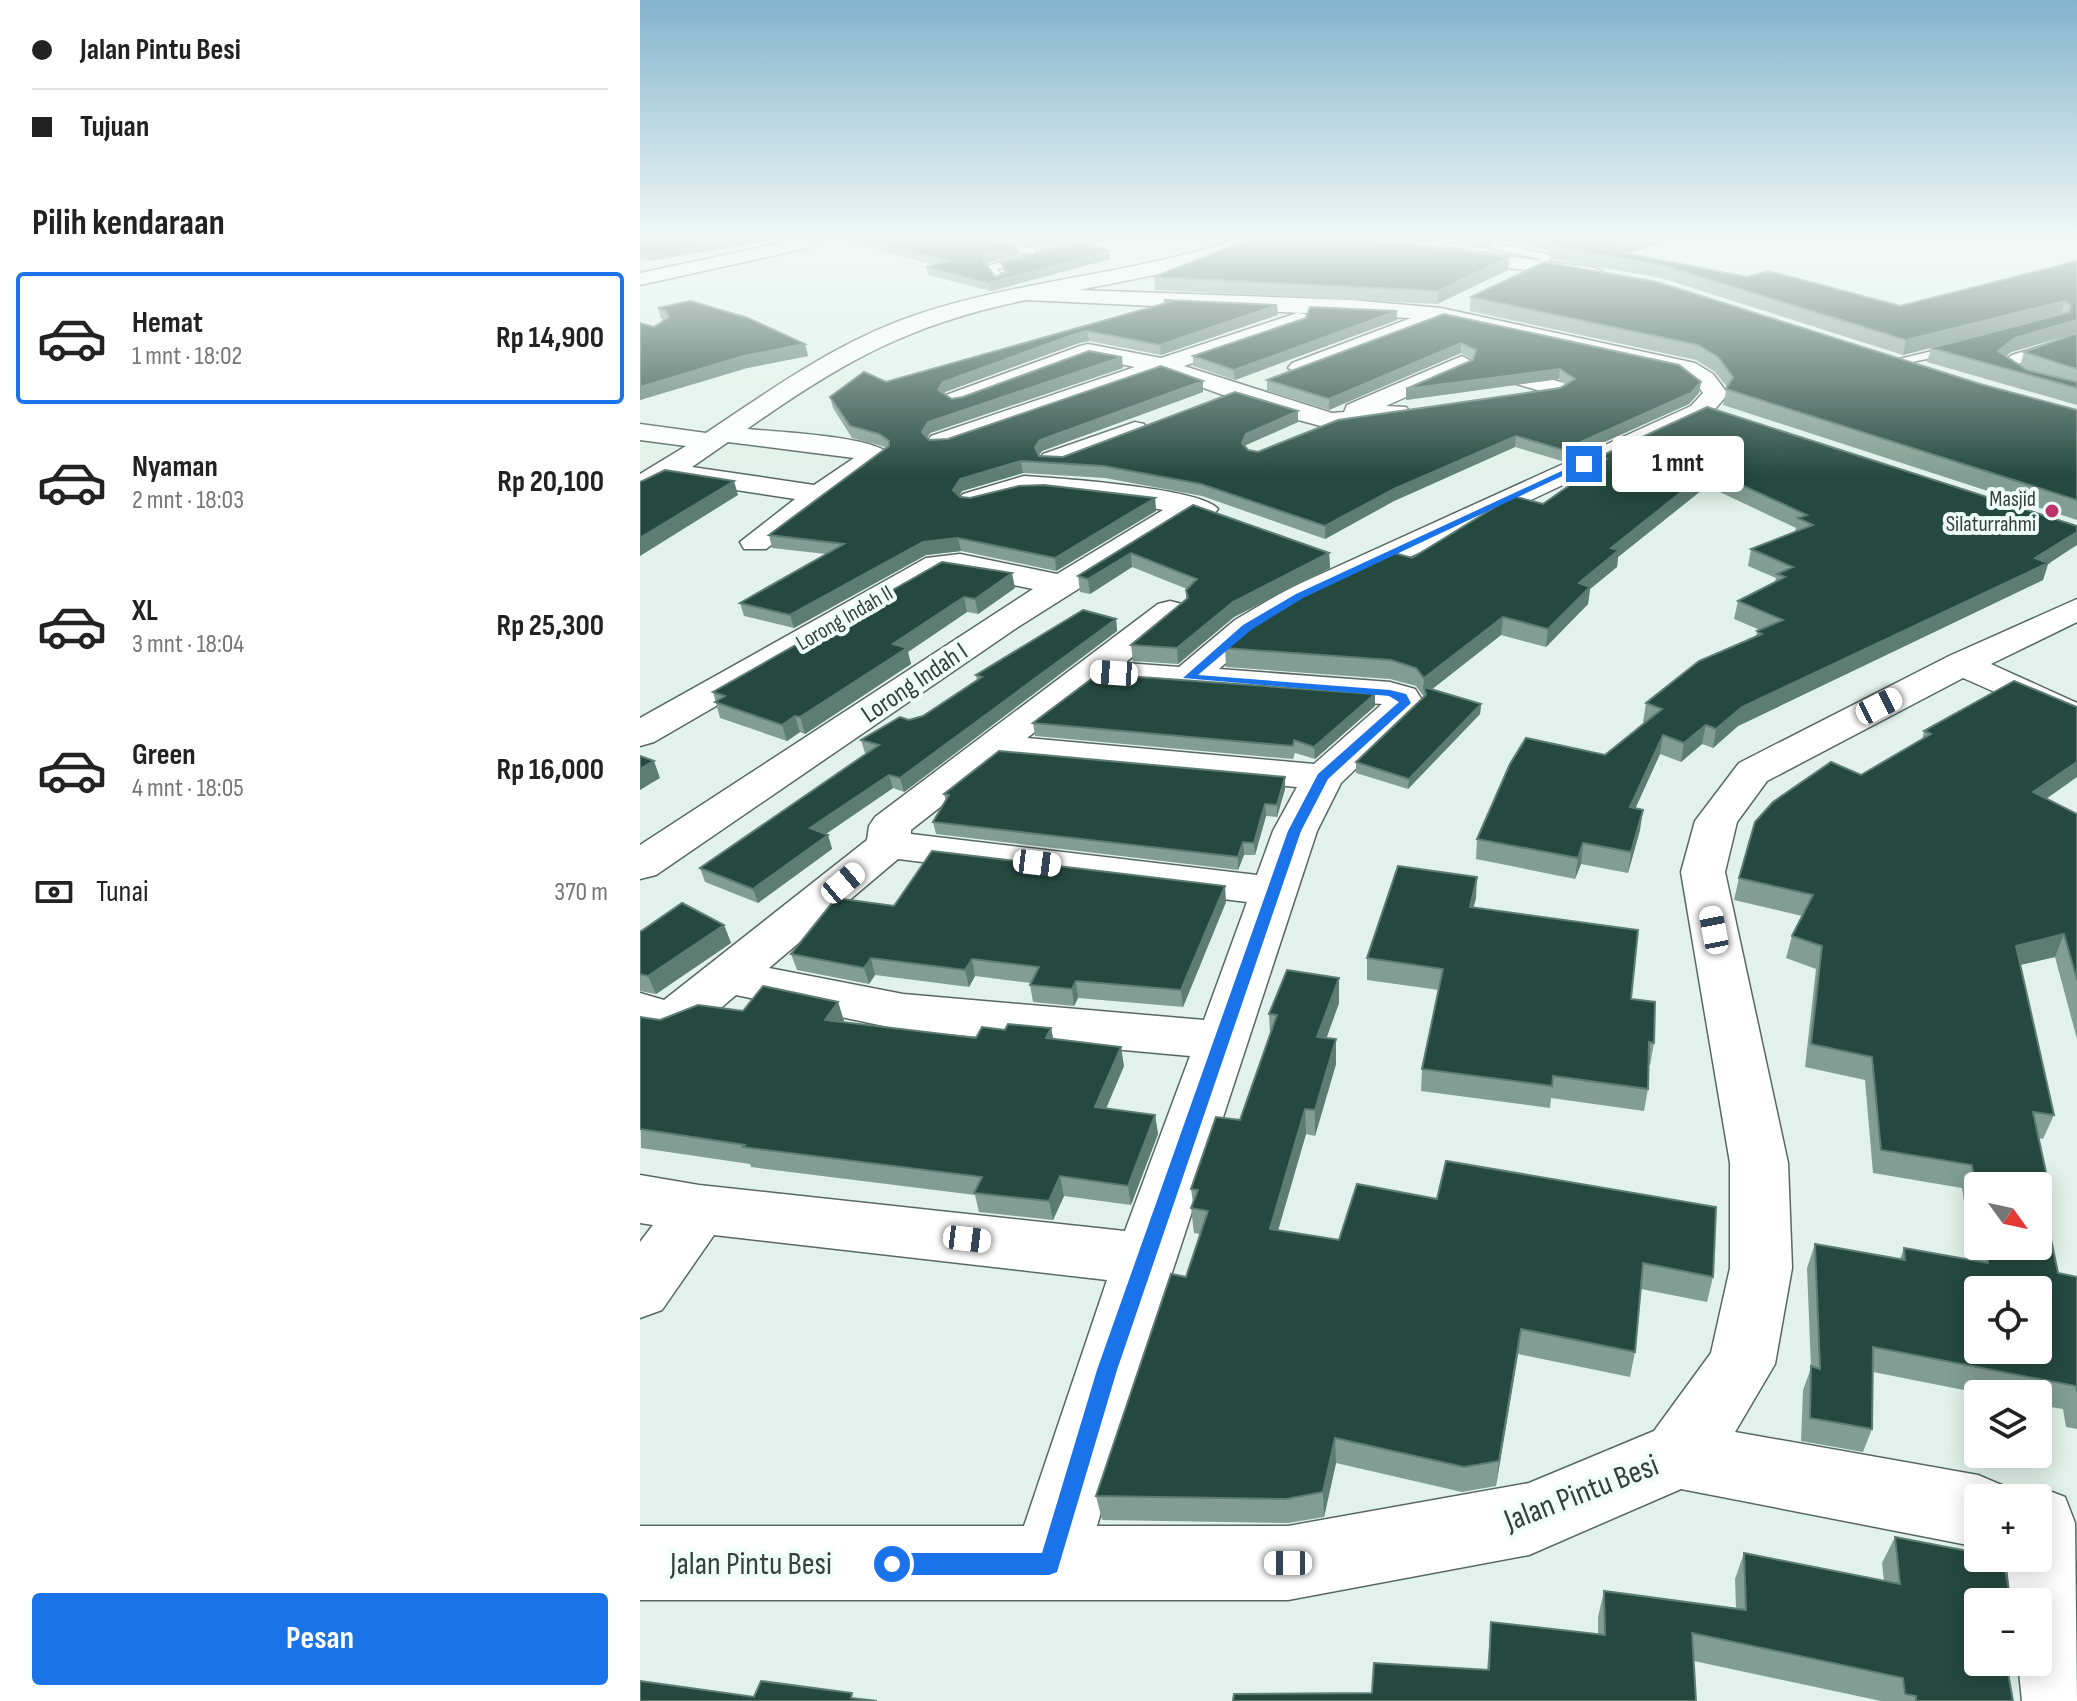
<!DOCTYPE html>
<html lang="id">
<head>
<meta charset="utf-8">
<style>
	:root { --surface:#fff; --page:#f6f6f6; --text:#222; --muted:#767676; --line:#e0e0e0; --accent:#1a73e8 }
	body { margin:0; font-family:"Sofia Sans Condensed",sans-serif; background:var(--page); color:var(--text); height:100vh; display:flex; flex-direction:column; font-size:30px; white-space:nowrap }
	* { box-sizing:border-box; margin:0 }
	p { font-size:26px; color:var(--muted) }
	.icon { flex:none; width:44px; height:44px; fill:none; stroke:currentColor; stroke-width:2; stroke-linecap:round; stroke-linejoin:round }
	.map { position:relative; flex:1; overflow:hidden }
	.panel { display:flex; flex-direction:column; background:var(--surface); width:640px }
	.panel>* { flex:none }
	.guide { display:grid; align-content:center; height:176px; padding:0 32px; background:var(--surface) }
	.needle { width:52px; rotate:123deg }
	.controls { position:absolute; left:1324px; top:1172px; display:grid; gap:16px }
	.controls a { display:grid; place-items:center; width:88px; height:88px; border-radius:8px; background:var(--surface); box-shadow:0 4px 20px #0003; font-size:40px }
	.end { position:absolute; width:36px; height:36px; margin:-18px; border:10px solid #1a73e8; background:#fff; box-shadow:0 0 0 4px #fff }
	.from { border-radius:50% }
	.bubble { position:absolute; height:56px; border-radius:8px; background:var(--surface); box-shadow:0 4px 20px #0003; font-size:26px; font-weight:700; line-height:56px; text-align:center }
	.car { position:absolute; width:24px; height:48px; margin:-24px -12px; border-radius:10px; box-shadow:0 0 6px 2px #0007; background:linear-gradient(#fff 24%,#345 0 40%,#fff 0 76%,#345 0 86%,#fff 0) }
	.guide b { display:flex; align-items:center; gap:28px; height:76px; font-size:30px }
	.guide b+b { border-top:2px solid var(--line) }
	.guide i { width:20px; height:20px; background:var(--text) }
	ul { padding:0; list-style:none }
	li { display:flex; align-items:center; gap:24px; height:132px; margin:0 16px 12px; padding:0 16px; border:4px solid transparent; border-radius:8px }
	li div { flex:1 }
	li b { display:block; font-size:30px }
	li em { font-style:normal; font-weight:700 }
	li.current { border-color:var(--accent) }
	li>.icon { width:72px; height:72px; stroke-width:1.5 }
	h2 { padding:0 32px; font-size:36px; line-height:96px }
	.pay { display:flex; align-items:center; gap:20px; height:88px; padding:0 32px; font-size:30px }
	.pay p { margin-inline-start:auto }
	.cta { display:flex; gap:16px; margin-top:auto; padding:16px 32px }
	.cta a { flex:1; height:92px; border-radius:8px; background:var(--accent); color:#fff; font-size:32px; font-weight:700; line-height:92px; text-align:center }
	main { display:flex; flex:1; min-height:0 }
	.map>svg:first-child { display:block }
</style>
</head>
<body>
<main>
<section class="panel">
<div class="guide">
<b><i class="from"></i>Jalan Pintu Besi</b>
<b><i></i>Tujuan</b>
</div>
<h2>Pilih kendaraan</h2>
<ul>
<li class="current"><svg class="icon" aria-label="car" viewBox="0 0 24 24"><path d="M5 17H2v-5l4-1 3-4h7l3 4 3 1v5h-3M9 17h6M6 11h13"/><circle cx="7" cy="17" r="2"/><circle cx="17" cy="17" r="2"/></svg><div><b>Hemat</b><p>1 mnt · 18:02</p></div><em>Rp 14,900</em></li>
<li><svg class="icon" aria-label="car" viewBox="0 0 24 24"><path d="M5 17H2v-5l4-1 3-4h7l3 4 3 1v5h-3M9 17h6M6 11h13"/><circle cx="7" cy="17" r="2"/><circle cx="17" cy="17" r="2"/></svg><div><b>Nyaman</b><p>2 mnt · 18:03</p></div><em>Rp 20,100</em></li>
<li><svg class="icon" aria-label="car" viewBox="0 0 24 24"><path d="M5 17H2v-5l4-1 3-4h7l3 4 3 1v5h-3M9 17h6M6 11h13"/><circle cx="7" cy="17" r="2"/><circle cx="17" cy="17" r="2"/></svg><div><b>XL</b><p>3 mnt · 18:04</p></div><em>Rp 25,300</em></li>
<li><svg class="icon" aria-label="car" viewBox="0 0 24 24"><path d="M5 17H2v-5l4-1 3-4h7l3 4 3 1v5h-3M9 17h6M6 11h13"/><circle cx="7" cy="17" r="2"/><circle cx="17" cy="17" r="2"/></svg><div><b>Green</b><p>4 mnt · 18:05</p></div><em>Rp 16,000</em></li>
</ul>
<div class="pay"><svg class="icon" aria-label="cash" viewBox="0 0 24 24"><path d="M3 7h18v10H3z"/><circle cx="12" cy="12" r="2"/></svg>Tunai<p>370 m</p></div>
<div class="cta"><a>Pesan</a></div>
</section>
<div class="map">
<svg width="1437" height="1701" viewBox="0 0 1437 1701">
	<rect width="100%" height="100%" fill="#e0f2eb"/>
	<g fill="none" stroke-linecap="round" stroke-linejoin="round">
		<defs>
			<path id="service" d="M370 238H382L372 245 395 249V253L448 238H464L357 269 365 280 356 282 347 266 390 254 359 248V244Z
				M853 243 907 254 912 257 900 268 895 265 900 259 849 248Z
				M1437 335V343L1372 366 1393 376 1437 389V397L1383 382 1357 366 1372 355Z
				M1321 344 1325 345V351L1253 366 1247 362Z"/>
			<path id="minor" d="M165 238 177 243 168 248 0 285V273Z
				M600 238H627C605 260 475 283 439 290L711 300 801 308 1055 363 1073 374 1088 394 1069 416 672 603 619 634 579 669 750 682 775 689 784 703 701 783 677 831 500 1370 457 1526H648L889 1483 1014 1431 1071 1353 1090 1268V1163L1041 872 1055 821 1099 763 1309 656 1437 599V622L1351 664 1437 703V728L1323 678 1127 781 1097 822 1085 872 1148 1163 1152 1268 1135 1364 1095 1432 1338 1475 1364 1486 1369 1498H1338V1547L1041 1489 889 1555 648 1600H0V1526H384L467 1280 74 1235 22 1310 0 1318V1242L13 1225 0 1223V1175L59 1185 485 1231 550 1056 263 1030 96 995C68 1019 39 1048 0 1032V993L24 1000 227 840 229 826 235 817 518 604 530 601 542 604 547 611 485 663 539 667 595 620 648 589 1051 406 1063 393 1057 384 1039 373 799 320 660 375 648 368 652 363 771 318 386 300C269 324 204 361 107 429 134 432 236 436 250 455L126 549H104L100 542 155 499 30 480 0 495V474L46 446 0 440V424L66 433C132 389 197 342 273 316 380 279 494 275 600 238ZM88 442 214 458 174 485 52 467ZM459 683 742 704 674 764 387 738ZM360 760 657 787 633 831 617 875 271 834V830ZM258 859 607 902 564 1020 263 994 129 968Z
				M793 238H824L775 253 766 248Z
				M657 313 665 314 668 319 665 324 544 366 692 413 704 412 707 405 822 356 833 362 841 360 928 384 931 389 919 396 833 372 830 368 746 406 766 407 770 412 766 417 692 429 636 414 522 373 309 448H291L287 442 291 436 495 367 450 358 324 405 315 407 303 400 306 395 440 346 448 344 521 358Z
				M495 422 504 424 508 430 504 436 413 468 403 466 399 460 403 454Z
				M384 476C416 478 563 488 578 509L573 515 554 516 378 627 16 875 0 879V845L393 589 320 574H304L14 742 0 746V718L286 558 320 554 417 574 523 510C484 502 422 488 384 494 363 497 344 511 323 506L318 500 323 494Z
				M1399 1487 1425 1497 1435 1523 1437 1701H1382L1378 1662H1398V1602H1371L1366 1558H1398V1498H1373Z"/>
			<path id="trunk" d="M684 238H734L956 268 966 274 956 280 693 243Z"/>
		</defs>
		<!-- service casing -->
		<use href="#service" stroke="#586762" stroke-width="3"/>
		<!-- minor casing -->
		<use href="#minor" stroke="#586762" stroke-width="3"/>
		<!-- trunk casing -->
		<use href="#trunk" stroke="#586762" stroke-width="3"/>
		<!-- service -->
		<use href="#service" fill="#fff" fill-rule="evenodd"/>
		<!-- minor -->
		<use href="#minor" fill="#fff" fill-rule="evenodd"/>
		<!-- trunk -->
		<use href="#trunk" fill="#fff" fill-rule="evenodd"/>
	</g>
	<!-- wall -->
	<path fill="#829e94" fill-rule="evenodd" d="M0 238H144L10 261 0 258Z
		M194 238H363L357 242 377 247 378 255 346 263 355 277 364 273 361 263 469 251 470 259 351 291 288 275 286 267 294 265Z
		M379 238H439L400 248 380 243Z
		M812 238H1036L987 254 1260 306 1437 261V333L1371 352 1366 356 1380 366 1384 352 1437 333V405L1287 362 1291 348 1310 343 1263 355 1021 278 914 259 908 251 854 240 846 249 812 245Z
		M868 270 797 304 515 290 514 277Z
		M831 297 1340 384 1437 410V520L1083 405 1087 387 1075 372 1056 360 830 311Z
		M524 300 637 305 638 315 521 355 449 341 439 343 305 392 304 394 312 399 483 368 290 433 287 438 289 440 308 439 563 392 402 451 399 456 423 457 658 411V422L606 445V448L608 450 618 452 920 388 926 385 919 379 766 400 833 360 821 353 689 410 627 391V380L804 314 1061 382 1059 393 1049 404 922 461 875 447 754 501 685 539 562 496 465 478 383 473 322 491 319 496 330 498H515L516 511 416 571 321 551 286 555 154 628 104 616 100 603 186 554 132 548 129 535 246 448 242 446 212 438 193 408 190 397 524 304Z
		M18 308 165 344 168 356 107 368 0 400V323L14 327 24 320 21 319Z
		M757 320 595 380 553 366V356Z
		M1067 407 1408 564 1403 580 1098 726 1073 748 1062 744 1041 762 1020 754 995 808 1000 830 988 873 941 864 935 879 836 859 837 839 965 755 1006 723 1003 722 1006 703 1116 636 1117 631 1120 630 1094 619 1098 601 1135 582 1136 578 1108 566 1111 549 1155 532 1156 528 1067 486 978 557 977 567 950 589 948 604 906 647 861 635 792 689 841 704 840 714 768 789 716 773V762L784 697 776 686 750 679 586 667 585 648 772 558 903 504 958 466 959 457Z
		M553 505 689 553 690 568 594 617 538 664 493 661 491 645 546 599V590L547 589 492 567 450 594 440 592 438 576Z
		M302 562 375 588 338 614 327 612 268 652 271 664 165 734 160 732 147 741 80 718 73 692Z
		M476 619 477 631 264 792 253 788 186 834 188 835 192 849 118 903 65 882 60 868 227 753H225L221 740 283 716 337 680 336 675Z
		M735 706 675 759 655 753 653 759 395 736 393 723Z
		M1284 731 1406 799 1437 814V1039L1415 957 1380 965 1414 1115 1403 1139 1398 1138 1407 1177 1401 1190 1418 1273 1437 1277V1429L1426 1427 1423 1409 1398 1405V1394H1344L1233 1372 1232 1429 1223 1452 1161 1441 1163 1390 1171 1368 1167 1268 1175 1244 1260 1259 1264 1248 1333 1260 1322 1188 1233 1173 1225 1080 1165 1067 1176 969 1146 958 1152 936 1162 916 1094 900 1099 878 1282 740ZM1338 1186 1398 1246H1338Z
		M645 777V789L637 817 626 816 615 855H604L598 870 296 834 293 822 306 801 304 794Z
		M836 898 833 907 991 999 1014 1043 1010 1065H1009L1008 1089 1004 1111 911 1098 910 1108 781 1091 782 1069 799 990 727 980V958Z
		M586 902 543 1007 438 998 434 1006 393 1002 390 985 391 983 335 976 329 987 235 975 229 984 157 970 151 954 254 906Z
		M84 925 91 943 16 994 0 991V932Z
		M198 1002 204 1021 203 1022 336 1038 365 1030 411 1028 413 1039 484 1066 466 1109 515 1115 518 1134 491 1205 424 1196 413 1220 339 1212 335 1195 111 1167 110 1164 1 1148 0 1017 20 1020Z
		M699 1003 686 1038 696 1039V1064L675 1136 666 1134 638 1231 699 1240 717 1184 1073 1277 1067 1302 1001 1289 995 1352 990 1377 878 1354 856 1486 822 1492 696 1463 684 1517 648 1523 462 1520 456 1496 546 1277 560 1234 554 1233 551 1208 553 1203 551 1189 600 1120 630 1034 629 1014Z
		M1255 1537 1338 1602 1373 1701H1241L1054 1661 732 1693 847 1670 851 1622 958 1635V1617L964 1591 1096 1608 1095 1579 1104 1553 1244 1581 1242 1563Z"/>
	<!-- shaded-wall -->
	<path fill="#5d7c72" d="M95 238H144L10 261 7 253Z
		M407 238H439L400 248 399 240Z
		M847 238H854L846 249Z
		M998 238H1036L976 257 963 249Z
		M377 247 378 255 346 263 343 259 345 255Z
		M469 251 470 259 351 291 349 283Z
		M869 257 868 270 797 304 798 291Z
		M1425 301 1421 314 1263 355 1266 340Z
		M637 305 638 315 521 355 520 345Z
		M757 311V320L595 380 594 370Z
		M1437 320V333L1371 352 1354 366 1358 351 1375 338Z
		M447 331 449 341 439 343 305 392 300 401 298 390 303 382 438 333Z
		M821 343V353L689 410V399Z
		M165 344 168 356 107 368 0 400V387L104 356Z
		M482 357 483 368 290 433 284 444 282 432 288 422Z
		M920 369 919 379 766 400V389Z
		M563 381V392L402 451 396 458 395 447 400 440Z
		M1061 382 1059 393 1049 404 922 461 923 450Z
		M658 411V422L606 445 602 455V443L606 434Z
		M876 436 875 447 754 501 685 539V526L754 489Z
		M381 461 383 473 322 491 316 502 313 490 320 479Z
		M1069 470 1067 486 978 557 977 567 950 589 948 604 906 647 908 629 939 583 971 548Z
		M94 481 98 495 0 556V538Z
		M515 498 516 511 416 571 415 558Z
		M1437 532V545L1408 564 1403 580 1098 726 1073 748 1076 729 1102 707 1395 558Z
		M318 538 321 551 286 555 154 628 150 615 283 542Z
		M491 553 492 567 450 594 448 579Z
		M689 553 690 568 594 617 538 664 537 648 593 602Z
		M372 573 375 588 338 614 335 599Z
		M324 597 327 612 268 652 271 664 165 734 160 717 253 644Z
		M863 617 861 635 786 694 784 687 783 696 784 678Z
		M476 619 477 631 264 792 260 778Z
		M735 694V706L675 759 674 747Z
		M841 704 840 714 768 789 769 779Z
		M155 716 160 732 147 741 142 725Z
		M1066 725 1062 744 1041 762 1044 743Z
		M1023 735 1020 754 987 827 990 807Z
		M14 761 20 778 0 790V769Z
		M1437 762V777L1385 814 1393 792Z
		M249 775 253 788 174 842 170 828Z
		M645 777V789L637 817V805Z
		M625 804 626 816 615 855 614 843Z
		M1003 810 1000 830 988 873 991 852Z
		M188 835 192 849 118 903 113 889Z
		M603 842 604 855 598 870V857Z
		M943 843 941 864 935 879 938 858Z
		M837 877 836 898 828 928 830 907Z
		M585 886 586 902 543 1007 541 990Z
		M84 925 91 943 16 994 8 976Z
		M1424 934 1415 957 1367 968 1376 946Z
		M231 958 235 975 229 984 224 968Z
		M332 959 335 976 329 987 325 970Z
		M699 978V1003L678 1062 677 1037Z
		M436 981 438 998 434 1006 432 989Z
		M198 1002 204 1021 191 1039 185 1020Z
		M411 1028 415 1047 406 1038Z
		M696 1039V1064L675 1136V1110Z
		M481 1047 484 1066 458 1127 455 1107Z
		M665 1109 666 1134 631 1254 630 1229Z
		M515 1115 518 1134 491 1205 488 1186Z
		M420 1176 424 1196 413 1220 409 1201Z
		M881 1329 878 1354 856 1486 859 1461Z
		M695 1438 696 1463 684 1517 683 1492Z"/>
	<!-- building -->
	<path fill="#25493e" stroke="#5d7c72" stroke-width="2" fill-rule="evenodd" d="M0 238H95L7 253 0 251Z
		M221 238H356V242L377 247 345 255 343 259 355 277 367 272 361 263 438 241 469 251 349 283 286 267 309 261Z
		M612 238H725L869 257 798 291 514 277Z
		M905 238H998L963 249 1107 277 1128 271 1260 306 1437 261V320L1375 338 1358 351 1387 370 1437 382V388L1291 348 1429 312 1431 305 1425 301 1266 340 1022 265 915 246 909 239Z
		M904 262 1017 282 1340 384 1437 410V500L1086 389 1093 377 1078 357 1058 345 831 297Z
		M524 300 637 305 520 345 447 331 438 333 303 382 298 390 312 399 323 397 449 351 482 357 288 422 282 432 289 440 308 439 521 366 563 381 400 440 395 447 399 456 423 457 595 392 658 411 606 434 602 443 608 450 618 452 698 420 920 388 935 379 920 369 766 389 833 360 836 350 821 343 689 399 627 380 804 314 1039 365 1061 382 1051 393 923 450 876 436 754 489 685 526 561 484 464 466 381 461 320 479 313 490 320 497 330 498 379 486 404 485 515 498 415 558 318 538 283 542 150 615 100 603 204 544 129 535 249 446V441L239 434 210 426 190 397 224 372 246 382 530 302Z
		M50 301 108 318 165 344 104 356 0 387V323L14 327 29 317 25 310 18 308Z
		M670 307 757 311 594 370 553 356 666 318Z
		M1437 333V369L1384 352Z
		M1067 407 1437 526V532L1395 558 1408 563 1102 707 1076 729 1066 725 1044 743 1023 735 990 807 1003 810 991 852 943 843 938 858 837 839 870 764 886 738 965 755 1022 709 1006 703 1059 661 1122 634 1117 631 1143 620 1098 601 1145 577 1137 574 1153 567 1111 549 1173 525 1158 518 1167 515 1069 470 971 548 979 550 939 583 950 587 908 629 863 617 784 678 776 668 751 660 585 648 620 618 673 588 751 552 772 558 873 496 903 504 967 459 959 457Z
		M25 470 94 481 0 538V482Z
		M553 505 689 553 593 602 537 648 491 645 548 598 546 590 557 579 491 553 448 579 438 576Z
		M302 562 372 573 335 599 324 597 253 644 267 648 160 717 155 716 142 725 75 702 85 696 73 692Z
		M443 610 476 619 260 778 249 775 170 828 188 835 113 889 60 868 239 745 221 740 260 717 269 720 283 716 342 677 336 675Z
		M458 674 735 694 674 747 654 740 653 746 393 723Z
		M1374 681 1437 707V762L1393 792 1437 814V980L1424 934 1376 946 1414 1115 1393 1112 1407 1177 1398 1176 1418 1273 1437 1277V1392L1436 1386 1233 1347 1232 1429 1170 1418 1171 1366 1180 1369 1175 1244 1265 1260 1264 1248 1348 1263 1345 1246H1398V1186H1338V1202L1332 1165 1241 1150 1232 1057 1171 1044 1182 946 1152 936 1173 895 1099 878 1115 822 1133 802 1191 762 1221 775 1291 734 1284 731ZM1338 1290H1398V1350H1338Z
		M784 687 841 704 769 779 716 762 786 695Z
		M359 751 645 777 637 805 625 804 614 843 603 842 598 857 293 822 309 795 304 794Z
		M0 756 14 761 0 769Z
		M292 851 585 886 541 990 436 981 432 989 390 985 399 967 332 959 325 970 231 958 224 968 151 954 196 898 254 906Z
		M758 866 837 877 830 907 998 930 991 999 1015 1002 1014 1043 1009 1042 1008 1089 913 1076 912 1086 782 1069 803 969 727 958Z
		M42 903 84 925 8 976 0 974V932Z
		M647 970 699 978 677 1037 696 1039 675 1110 665 1109 630 1229 699 1240 717 1184 797 1199 806 1161 1076 1207 1073 1277 1003 1263 995 1352 881 1329 859 1461 824 1467 695 1438 683 1492 646 1499 456 1496 531 1274 546 1277 568 1211 551 1208 558 1190 551 1189 576 1117 600 1120 637 1015 629 1014Z
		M123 986 198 1002 185 1020 336 1038 342 1027 365 1030 368 1024 411 1028 406 1038 481 1047 455 1107 515 1115 488 1186 420 1176 409 1201 334 1193 342 1177 103 1147 105 1145 0 1129V1017L20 1020 58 1005 103 1011Z
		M1255 1537 1338 1553V1558H1363L1371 1602H1338V1662H1366L1373 1701H1276V1696L1265 1694 1263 1678 1052 1633 1056 1701H593L594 1694 732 1693 734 1663 849 1670 851 1622 965 1635 964 1591 1106 1610 1104 1553 1260 1584Z
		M0 1681 114 1697 121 1681 212 1693 211 1698 237 1701H0Z"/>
	<!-- sky -->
	<linearGradient id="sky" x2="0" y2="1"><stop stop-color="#83b3cd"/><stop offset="0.5" stop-color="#f1f9f6"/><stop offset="1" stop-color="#f1f9f6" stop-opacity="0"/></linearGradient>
	<rect width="1437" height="476" fill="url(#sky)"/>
	<!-- route -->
	<path fill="#1a73e8" d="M941 462 948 464 663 598 611 630 558 675 750 690 766 694 771 703 688 779 661 831 477 1370 417 1572 409 1575H252L244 1572 241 1564 244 1556 252 1553H402L457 1370 648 831 678 774 759 702 749 696 543 678 603 625 656 594Z"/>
	<!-- markers -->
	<circle fill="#bd336c" stroke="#edfff8" stroke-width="3" cx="1412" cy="511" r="8"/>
	<g text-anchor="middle" stroke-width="8" stroke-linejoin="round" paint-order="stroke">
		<!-- far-poi labels -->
		<g font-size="22" fill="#373e3b" stroke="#edfff8" text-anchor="end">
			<text x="1396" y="506">Masjid<tspan x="1396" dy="25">Silaturrahmi</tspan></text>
		</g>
		<!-- far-street labels -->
		<g font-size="22" fill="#373e3b" stroke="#edfff8">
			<text transform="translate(204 617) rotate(-30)" y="8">Lorong Indah II</text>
		</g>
		<!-- street labels -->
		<g font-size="26" fill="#373e3b" stroke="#edfff8">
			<text transform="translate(274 682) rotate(-34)" y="9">Lorong Indah I</text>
		</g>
		<!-- near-street labels -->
		<g font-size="32" fill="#373e3b" stroke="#edfff8">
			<text transform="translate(941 1492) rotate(-21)" y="11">Jalan Pintu Besi</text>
			<text x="111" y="1574">Jalan Pintu Besi</text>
		</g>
	</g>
</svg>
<div class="controls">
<a><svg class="needle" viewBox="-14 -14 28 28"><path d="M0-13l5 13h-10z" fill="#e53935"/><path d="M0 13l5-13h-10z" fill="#767676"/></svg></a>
<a><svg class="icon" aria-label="locate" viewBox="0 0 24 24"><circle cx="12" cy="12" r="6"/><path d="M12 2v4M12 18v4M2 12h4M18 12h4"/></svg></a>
<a><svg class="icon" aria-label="layers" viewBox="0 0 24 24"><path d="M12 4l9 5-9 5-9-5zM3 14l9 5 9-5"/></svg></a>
<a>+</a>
<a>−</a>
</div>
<i class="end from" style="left:252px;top:1564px"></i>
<i class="end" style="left:944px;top:464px"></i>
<div class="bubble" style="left:972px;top:436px;width:132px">1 mnt</div>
<i class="car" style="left:474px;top:673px;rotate:274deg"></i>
<i class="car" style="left:1239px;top:706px;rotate:63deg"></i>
<i class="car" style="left:397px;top:863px;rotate:97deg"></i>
<i class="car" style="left:203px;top:883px;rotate:50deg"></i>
<i class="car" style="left:1074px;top:930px;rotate:349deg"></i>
<i class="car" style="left:327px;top:1239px;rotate:97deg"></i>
<i class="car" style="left:648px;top:1563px;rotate:270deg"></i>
</div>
</main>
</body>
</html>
